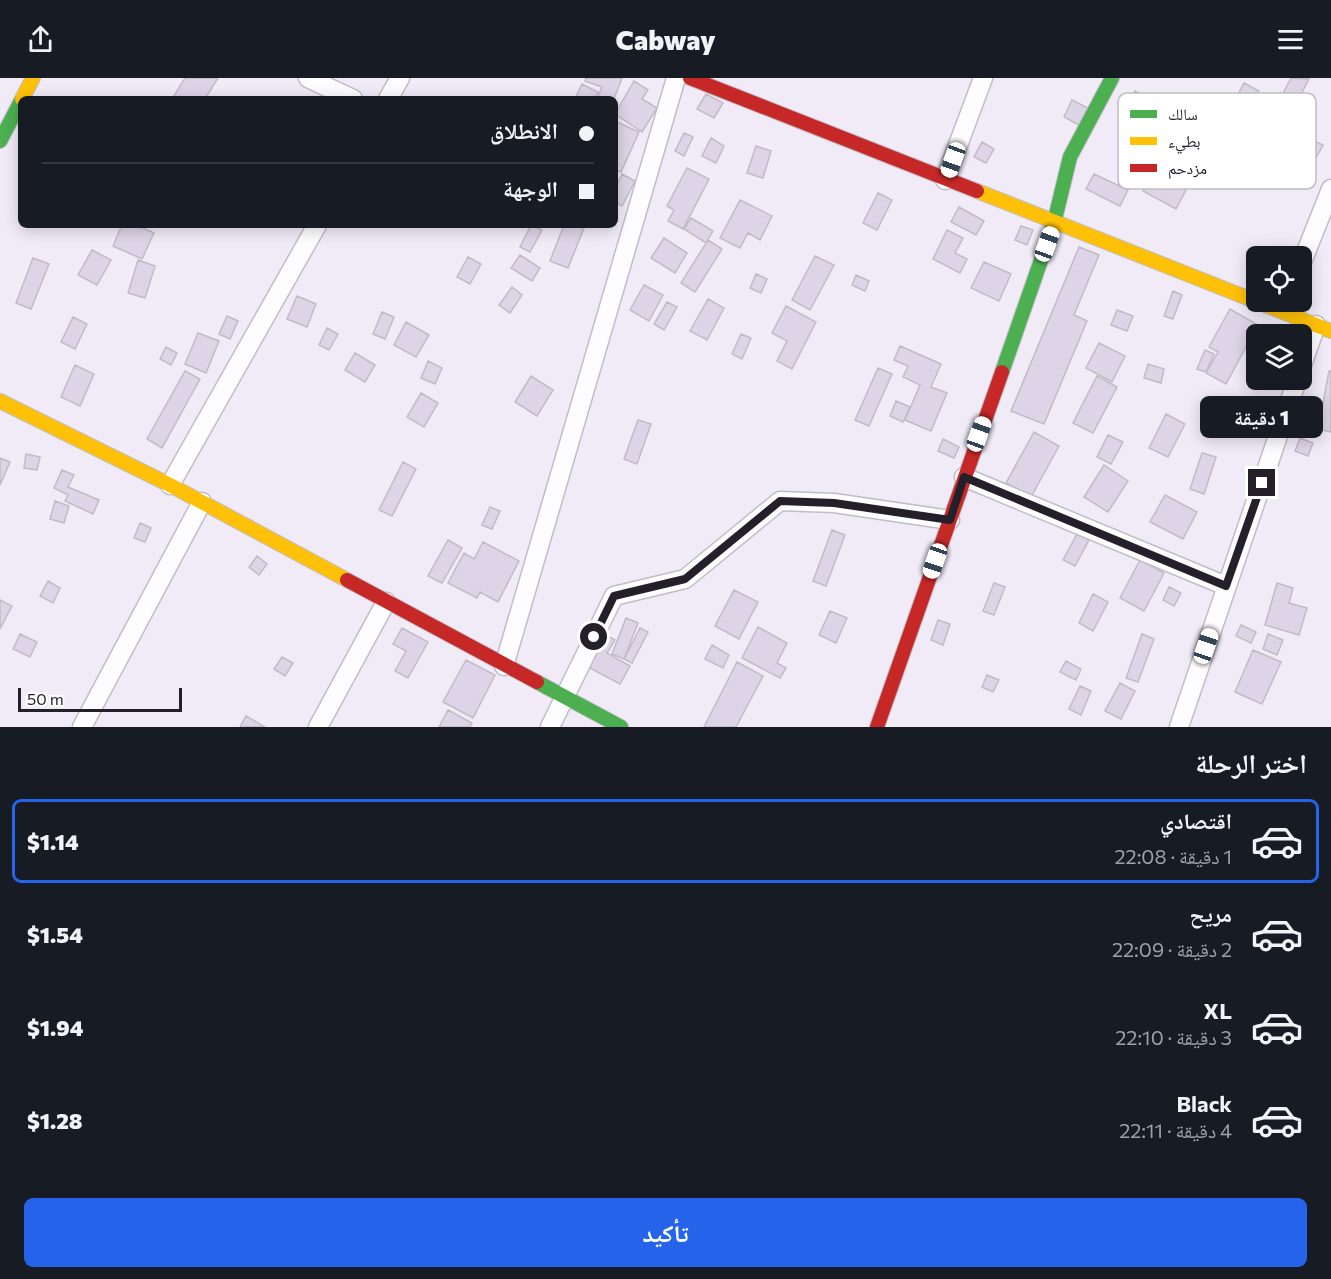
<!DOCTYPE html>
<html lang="ar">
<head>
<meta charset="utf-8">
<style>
	:root { --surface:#171b24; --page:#242831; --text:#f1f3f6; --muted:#9ea1a6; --line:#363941; --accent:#2563eb }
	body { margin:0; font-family:Commissioner,"Noto Naskh Arabic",sans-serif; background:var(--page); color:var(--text); direction:rtl; height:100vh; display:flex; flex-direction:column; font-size:22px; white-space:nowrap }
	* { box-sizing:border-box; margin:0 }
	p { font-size:20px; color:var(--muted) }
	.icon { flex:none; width:33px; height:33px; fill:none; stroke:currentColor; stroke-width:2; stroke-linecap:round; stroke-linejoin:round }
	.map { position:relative; height:649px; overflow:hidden; direction:ltr }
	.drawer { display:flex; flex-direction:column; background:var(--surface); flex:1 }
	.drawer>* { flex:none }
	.guide { position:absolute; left:18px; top:18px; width:600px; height:132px; border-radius:9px; box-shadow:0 3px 15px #0003; direction:rtl; display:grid; align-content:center; height:132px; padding:0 24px; background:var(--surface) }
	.tools { position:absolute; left:1246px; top:168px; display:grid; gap:12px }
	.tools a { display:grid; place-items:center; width:66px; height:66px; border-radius:9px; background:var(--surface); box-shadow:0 3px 15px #0003; font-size:30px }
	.scale { position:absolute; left:18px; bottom:15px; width:164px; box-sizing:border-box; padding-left:6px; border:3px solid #242029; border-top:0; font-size:16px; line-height:21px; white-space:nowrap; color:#242029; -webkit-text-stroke:4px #fff; paint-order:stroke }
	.end { position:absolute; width:27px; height:27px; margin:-14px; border:8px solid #242029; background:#fff; box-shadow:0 0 0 3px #fff }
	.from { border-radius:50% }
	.bubble { position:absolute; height:42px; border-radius:9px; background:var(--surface); box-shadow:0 3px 15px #0003; font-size:20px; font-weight:800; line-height:42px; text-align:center; direction:rtl }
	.car { position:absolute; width:18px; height:36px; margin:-18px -9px; border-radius:8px; box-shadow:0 0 4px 2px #0007; background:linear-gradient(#fff 24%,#345 0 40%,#fff 0 76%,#345 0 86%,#fff 0) }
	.guide b { display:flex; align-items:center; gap:21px; height:57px; font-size:22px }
	.guide b+b { border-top:2px solid var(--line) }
	.guide i { width:15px; height:15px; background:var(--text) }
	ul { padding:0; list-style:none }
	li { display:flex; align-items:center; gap:18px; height:84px; margin:0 12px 9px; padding:0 12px; border:3px solid transparent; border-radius:9px }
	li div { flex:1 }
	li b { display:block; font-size:22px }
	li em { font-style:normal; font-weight:800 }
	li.active { border-color:var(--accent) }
	li>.icon { width:54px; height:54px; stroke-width:1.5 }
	h2 { padding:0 24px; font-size:27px; line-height:72px }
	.button { display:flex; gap:12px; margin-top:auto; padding:12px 24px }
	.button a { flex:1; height:69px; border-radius:9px; background:var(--accent); color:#fff; font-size:24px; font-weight:800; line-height:69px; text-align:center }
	header { display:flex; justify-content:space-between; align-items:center; height:78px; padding:0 24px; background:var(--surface); font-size:27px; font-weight:800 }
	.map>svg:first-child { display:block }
</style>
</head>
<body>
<header><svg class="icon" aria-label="menu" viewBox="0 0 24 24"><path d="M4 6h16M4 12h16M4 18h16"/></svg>Cabway<svg class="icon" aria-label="share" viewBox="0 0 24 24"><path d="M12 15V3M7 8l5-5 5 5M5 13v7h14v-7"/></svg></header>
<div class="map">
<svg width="1331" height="649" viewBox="0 0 1331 649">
	<rect width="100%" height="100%" fill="#f1ebf8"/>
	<!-- building -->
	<path fill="#ded4e8" stroke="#c0bbc5" stroke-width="1.5" d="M185 0H218L205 21H172Z
		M586 0H622L614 21H597L602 9 585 3Z
		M1291 0 1309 1 1288 41 1274 33Z
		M634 3 648 12 642 21 657 30 642 54 615 36Z
		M1244 5 1259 13 1251 28 1263 35 1249 61 1222 46Z
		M582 6 598 14 595 21H575Z
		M1135 13 1154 23 1139 53 1120 43Z
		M706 16 723 25 714 40 697 31Z
		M1072 22 1088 30 1079 47 1064 39Z
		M615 43 639 54 621 94 615 92Z
		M1297 54 1323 67 1306 98 1281 84Z
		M684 55 693 59 684 78 675 73Z
		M711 60 724 68 716 85 702 78Z
		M982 64 994 71 986 85 974 79Z
		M756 68 771 73 763 100 747 95Z
		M1164 72 1198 89 1176 131 1143 113Z
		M687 90 709 101 683 151 668 143 674 132 667 128Z
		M622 96 635 103 622 128 615 124V111Z
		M1094 96 1128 112 1120 128 1086 111Z
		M878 115 892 122 877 152 863 145Z
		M740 122 772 138 760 162 748 155 740 170 720 160Z
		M959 129 984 143 976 157 951 144Z
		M691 140 713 153 706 165 684 151Z
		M122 147H136L154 155 142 181 113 168Z
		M531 147 542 152 530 174 520 169Z
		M564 147 584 150 568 190 550 183Z
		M1021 148 1033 152 1027 167 1015 162Z
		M947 152 963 160 955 175 967 181 960 195 933 181Z
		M664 160 687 175 675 195 651 180Z
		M708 162 722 171 695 214 681 205Z
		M1079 169 1099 177 1074 237 1087 243 1044 346 1011 333Z
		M92 172 111 182 97 207 78 197Z
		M520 177 540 190 532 203 511 190Z
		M815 178 834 187 810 232 792 222Z
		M468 179 481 186 470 206 457 199Z
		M33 180 49 186 31 231 16 225Z
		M138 182 155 188 145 220 128 215Z
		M984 184 1011 196 999 223 971 210Z
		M756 196 767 201 761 215 750 210Z
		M856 197 869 203 865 213 852 207Z
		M644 207 663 217 649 243 630 232Z
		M512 209 522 217 510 235 499 227Z
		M1173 213 1182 217 1173 241 1164 238Z
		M297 218 316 226 307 249 287 241Z
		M708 221 724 230 707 262 690 253Z
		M667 224 677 229 664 252 654 246Z
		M786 228 816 244 792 291 777 283 787 263 772 255Z
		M1230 231 1258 247 1226 306 1206 295 1218 274 1209 269Z
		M1117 232 1133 238 1127 253 1111 247Z
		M382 234 394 239 385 261 373 256Z
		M227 238 238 243 230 261 219 256Z
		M73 239 87 246 75 271 61 264Z
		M406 244 429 257 416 279 394 267Z
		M327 250 338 256 329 272 319 267Z
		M198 255 219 263 206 295 185 286Z
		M741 256 751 260 742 281 732 276Z
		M1099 265 1125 278 1112 304 1086 290Z
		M900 268 941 286 931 309 947 315 931 353 905 342 920 307 903 299 908 288 894 282Z
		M166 269 177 275 171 287 160 281Z
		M1205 272 1214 276 1206 294 1197 291Z
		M355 275 375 287 365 304 345 292Z
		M428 283 442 290 435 306 421 300Z
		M1148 286 1164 291 1161 305 1144 300Z
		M75 287 94 296 80 328 61 319Z
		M878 290 892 296 869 348 855 342Z
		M185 293 200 301 162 370 147 361Z
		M1329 293H1331V354L1318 351Z
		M531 298 553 312 537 338 515 324Z
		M1097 298 1117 309 1093 355 1073 345Z
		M421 315 438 325 424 349 407 339Z
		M896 323 910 329 903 344 890 338Z
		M1166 336 1185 346 1168 379 1149 370Z
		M638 342 651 346 637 386 624 381Z
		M1034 354 1059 368 1031 419 1006 405Z
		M1108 357 1123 364 1111 386 1097 379Z
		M1300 360 1313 365 1308 378 1295 373Z
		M943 361 959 369 954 380 938 373Z
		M1202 375 1216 379 1204 416 1190 411Z
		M26 376 40 379 37 392 24 390Z
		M0 380 10 384 0 407Z
		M403 384 416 391 392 438 379 432Z
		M1104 387 1128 403 1108 434 1084 419Z
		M62 392 74 397 68 409 99 422 93 436 65 423 68 417 54 410Z
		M1165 417 1197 434 1183 461 1150 444Z
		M55 423 69 428 64 445 50 441Z
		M490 429 500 433 492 451 482 447Z
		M140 445 151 450 145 464 134 460Z
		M832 452 845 457 826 508 813 503Z
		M1077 456 1089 462 1075 488 1063 482Z
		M448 462 462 470 442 505 428 498Z
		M483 464 519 483 498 524 480 514 477 520 448 505 464 475 474 481Z
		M257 478 267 486 259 497 249 489Z
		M1140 482 1164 495 1144 533 1120 520Z
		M48 503 60 510 53 525 40 518Z
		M994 505 1005 509 994 537 983 533Z
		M1277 505 1293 510 1289 525 1307 530 1299 557 1265 547Z
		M1169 509 1181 515 1174 528 1163 522Z
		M734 512 758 524 739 561 715 548Z
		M1093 516 1108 524 1093 553 1079 545Z
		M0 522 12 528 0 551Z
		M830 533 847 540 836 565 819 557Z
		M626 540 638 545 624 581 612 576Z
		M938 542 950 546 943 567 931 562Z
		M1241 547 1256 554 1251 565 1236 558Z
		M758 549 787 565 777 585 786 590 780 600 742 580Z
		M402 550 428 564 408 600 395 593 406 573 393 566Z
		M640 550 648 554 632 585 624 581Z
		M20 556 37 564 30 579 13 571Z
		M604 556 615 562 607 575 630 588 620 606 586 588Z
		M1142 556 1154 561 1138 604 1126 600Z
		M1268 556 1283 562 1277 577 1263 571Z
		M712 567 729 577 723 590 705 581Z
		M1253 572 1281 584 1262 626 1235 614Z
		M282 579 293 585 285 598 274 591Z
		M466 582 495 597 473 640 443 624Z
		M1066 583 1081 591 1076 602 1060 594Z
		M737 584 763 598 736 649H704Z
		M987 597 999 602 993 614 982 609Z
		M1120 605 1135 613 1121 641 1105 633Z
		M1080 608 1091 613 1081 637 1069 631Z
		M448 632 472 645 470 649H439Z
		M246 638 265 649H240Z"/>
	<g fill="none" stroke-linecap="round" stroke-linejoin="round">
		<defs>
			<path id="street" d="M308 0 353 21
				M388 21 400 0
				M945 102 983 0
				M1302 184 1331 111
				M1302 287 1316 247
				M964 399 1226 508
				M170 407 317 147
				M504 588 676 0
				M82 649 202 424
				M318 649 386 524
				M550 649 614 518 685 501 780 423 834 425 950 442
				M1179 649 1297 302"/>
			<path id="fast" d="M0 63 21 23
				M1002 294 1054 145 1070 79 1112 0
				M537 604 621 649"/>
			<path id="slow" d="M22 21 33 0
				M977 113 1331 253
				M0 323 170 407 347 502"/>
			<path id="jam" d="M690 0 977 113
				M347 502 537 604
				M877 649 1002 294"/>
		</defs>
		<!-- street casing -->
		<use href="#street" stroke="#c1bdc6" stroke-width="21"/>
		<!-- fast casing -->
		<use href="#fast" stroke="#c1bdc6" stroke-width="16"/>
		<!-- slow casing -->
		<use href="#slow" stroke="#c1bdc6" stroke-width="16"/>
		<!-- jam casing -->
		<use href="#jam" stroke="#c1bdc6" stroke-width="16"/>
		<!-- street -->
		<use href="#street" stroke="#fdfcfe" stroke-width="18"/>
		<!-- fast -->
		<use href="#fast" stroke="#4caf50" stroke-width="14"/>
		<!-- slow -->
		<use href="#slow" stroke="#ffc107" stroke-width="14"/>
		<!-- jam -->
		<use href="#jam" stroke="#c62828" stroke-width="14"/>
	</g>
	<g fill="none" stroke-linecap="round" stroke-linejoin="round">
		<!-- route -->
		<path stroke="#242029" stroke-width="8" d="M594 559 614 518 685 501 780 423 834 425 950 442 964 399 1226 508 1262 405"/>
	</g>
	<!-- legend -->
	<rect x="1118" y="15" width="198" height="96" rx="9" fill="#fff" stroke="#bdbcbf" stroke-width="1.5"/>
	<rect x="1130" y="32" width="27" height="8" fill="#4caf50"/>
	<rect x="1130" y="59" width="27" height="8" fill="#ffc107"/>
	<rect x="1130" y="86" width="27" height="8" fill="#c62828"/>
	<g font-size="16" fill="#242029">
		<text x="1168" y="42">سالك</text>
		<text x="1168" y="69">بطيء</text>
		<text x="1168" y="96">مزدحم</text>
	</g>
</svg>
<div class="tools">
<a><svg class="icon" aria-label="locate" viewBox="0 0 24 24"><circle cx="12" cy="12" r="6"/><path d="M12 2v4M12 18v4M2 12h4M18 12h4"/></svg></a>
<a><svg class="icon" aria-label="layers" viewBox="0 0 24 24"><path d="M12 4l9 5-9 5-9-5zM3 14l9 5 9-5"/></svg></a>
</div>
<div class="scale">50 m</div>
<i class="end from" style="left:594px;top:559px"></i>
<i class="end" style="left:1262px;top:405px"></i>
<div class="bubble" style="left:1200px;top:318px;width:123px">1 دقيقة</div>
<i class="car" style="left:953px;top:82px;rotate:200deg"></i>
<i class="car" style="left:1047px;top:166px;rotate:20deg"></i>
<i class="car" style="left:979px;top:356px;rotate:20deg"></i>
<i class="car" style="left:935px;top:483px;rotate:199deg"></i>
<i class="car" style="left:1206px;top:568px;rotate:19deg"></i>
<div class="guide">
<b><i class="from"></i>الانطلاق</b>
<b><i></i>الوجهة</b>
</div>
</div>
<section class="drawer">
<h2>اختر الرحلة</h2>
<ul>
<li class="active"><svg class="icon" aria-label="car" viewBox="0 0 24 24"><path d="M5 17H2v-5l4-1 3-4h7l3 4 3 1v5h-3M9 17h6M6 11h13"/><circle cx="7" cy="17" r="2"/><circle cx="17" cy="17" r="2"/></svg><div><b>اقتصادي</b><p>1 دقيقة · 22:08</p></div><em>$1.14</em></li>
<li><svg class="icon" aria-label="car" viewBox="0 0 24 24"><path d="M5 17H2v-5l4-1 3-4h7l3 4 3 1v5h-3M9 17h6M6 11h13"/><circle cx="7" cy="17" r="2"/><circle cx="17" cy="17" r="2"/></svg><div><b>مريح</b><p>2 دقيقة · 22:09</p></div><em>$1.54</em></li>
<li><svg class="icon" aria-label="car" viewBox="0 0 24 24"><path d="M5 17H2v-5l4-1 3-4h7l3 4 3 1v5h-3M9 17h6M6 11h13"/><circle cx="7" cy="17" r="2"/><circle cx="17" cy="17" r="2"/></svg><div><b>XL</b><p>3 دقيقة · 22:10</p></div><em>$1.94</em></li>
<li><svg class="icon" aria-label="car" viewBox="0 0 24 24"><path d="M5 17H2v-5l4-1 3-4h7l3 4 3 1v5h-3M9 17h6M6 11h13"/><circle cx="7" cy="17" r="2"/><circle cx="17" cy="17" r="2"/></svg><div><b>Black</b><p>4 دقيقة · 22:11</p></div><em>$1.28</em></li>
</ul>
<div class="button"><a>تأكيد</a></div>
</section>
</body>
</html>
